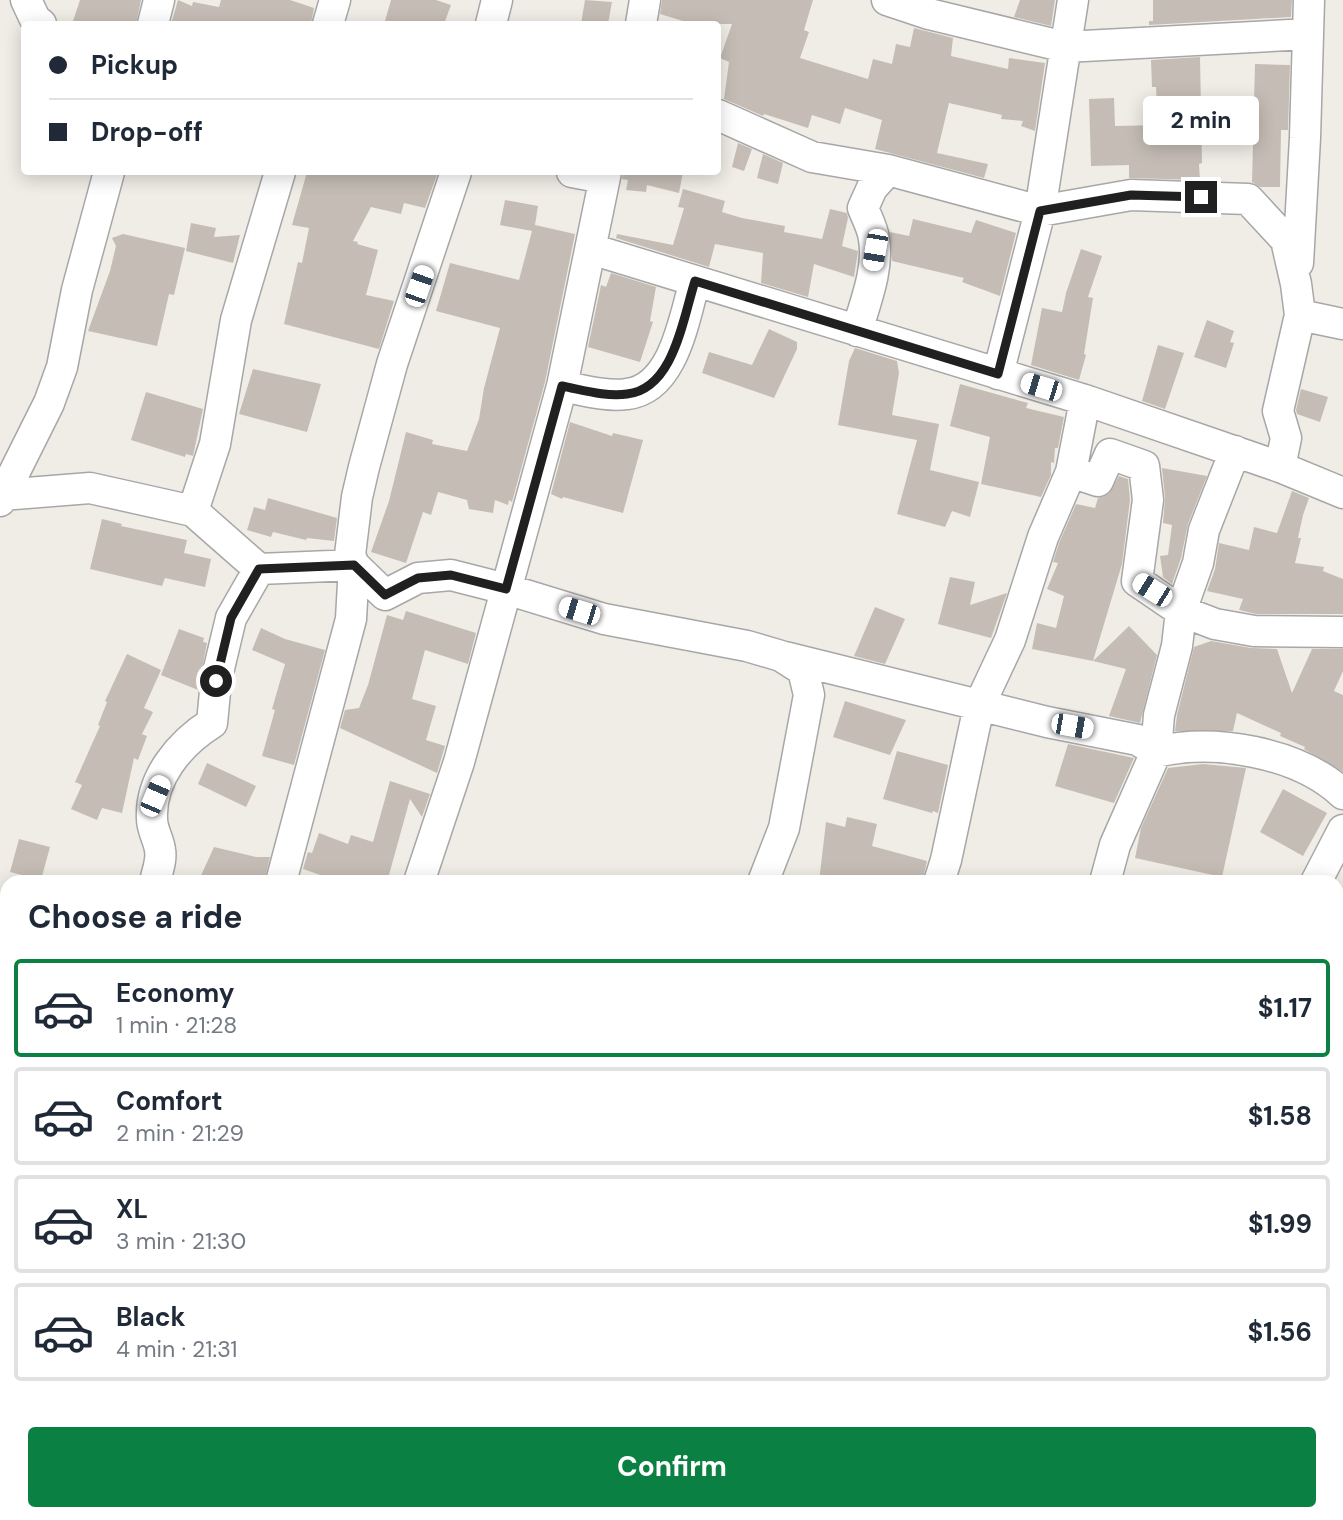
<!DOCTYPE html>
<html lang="en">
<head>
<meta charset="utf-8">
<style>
	:root { --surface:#fff; --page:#f6f6f7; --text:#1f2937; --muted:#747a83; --line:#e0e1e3; --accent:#0b8043 }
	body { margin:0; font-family:"DM Sans",sans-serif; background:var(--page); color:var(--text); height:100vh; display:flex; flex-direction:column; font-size:26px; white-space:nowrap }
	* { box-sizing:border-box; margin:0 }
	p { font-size:23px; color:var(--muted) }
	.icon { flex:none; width:38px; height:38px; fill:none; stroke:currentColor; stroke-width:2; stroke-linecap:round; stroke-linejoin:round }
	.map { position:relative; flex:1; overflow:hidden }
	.details { position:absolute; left:0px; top:875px; width:1344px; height:646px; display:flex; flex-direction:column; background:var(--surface); border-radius:21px 21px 0 0; box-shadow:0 4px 18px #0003 }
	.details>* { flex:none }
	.hud { position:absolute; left:21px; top:21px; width:700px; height:154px; border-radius:7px; box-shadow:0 4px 18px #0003; display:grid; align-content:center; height:154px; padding:0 28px; background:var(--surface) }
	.end { position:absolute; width:32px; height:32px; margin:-16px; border:9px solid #202020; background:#fff; box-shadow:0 0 0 4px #fff }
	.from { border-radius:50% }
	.bubble { position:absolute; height:49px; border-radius:7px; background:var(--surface); box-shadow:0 4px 18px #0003; font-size:23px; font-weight:700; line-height:49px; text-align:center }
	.car { position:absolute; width:21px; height:42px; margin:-21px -10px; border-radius:9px; box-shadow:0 0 5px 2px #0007; background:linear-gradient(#fff 24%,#345 0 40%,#fff 0 76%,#345 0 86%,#fff 0) }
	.hud b { display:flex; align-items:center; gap:24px; height:66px; font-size:26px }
	.hud b+b { border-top:2px solid var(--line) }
	.hud i { width:18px; height:18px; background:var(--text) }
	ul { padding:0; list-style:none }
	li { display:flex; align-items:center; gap:21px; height:98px; margin:0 14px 10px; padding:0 14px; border:4px solid var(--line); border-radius:7px }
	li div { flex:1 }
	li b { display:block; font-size:26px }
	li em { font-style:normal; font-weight:700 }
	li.active { border-color:var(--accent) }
	li>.icon { width:63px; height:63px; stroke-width:1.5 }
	h2 { padding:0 28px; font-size:32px; line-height:84px }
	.action { display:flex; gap:14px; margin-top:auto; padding:14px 28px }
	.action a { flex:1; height:80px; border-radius:7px; background:var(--accent); color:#fff; font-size:28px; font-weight:700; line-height:80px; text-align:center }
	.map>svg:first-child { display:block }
</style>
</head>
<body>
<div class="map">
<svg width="1343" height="1520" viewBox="0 0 1343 1520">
	<rect width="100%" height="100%" fill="#f0ede6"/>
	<!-- building -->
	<path fill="#c5bdb5" d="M80 0H141L136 24H72Z
		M178 0 192 6 193 2 219 7 221 0H290L314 8 311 24H171Z
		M391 0H436L451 5 444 24H398L385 21Z
		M585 0 612 2 608 24H581Z
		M662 0H813L804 30 809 32 800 58 868 79 873 59 892 64 896 44 910 47 914 28 953 38 951 56 1008 69 1009 58 1045 63 1035 131 1021 126 1023 121 1001 119 1002 115 949 103 937 153 988 164 984 178 875 149 882 120 845 108 840 124 812 115 808 128 764 114 763 116 724 99 729 62 720 58 732 24H693L660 14Z
		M1020 0H1055L1051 26 1014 17Z
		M1153 0H1292L1291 17 1149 25V21H1153Z
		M1200 57 1202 163 1199 164 1200 180 1129 178V165L1091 166 1089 99 1114 98 1115 126 1158 125 1156 87H1152L1151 60Z
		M1255 64 1290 65 1288 130H1281L1280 187H1260L1252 182Z
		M738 143 752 149 744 171 732 167Z
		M763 154 783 163 778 184 757 178Z
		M307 172H438L425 208 404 203 401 214 371 207 353 241 358 242 357 244 378 250 366 295 394 301 379 349 284 324 298 262 302 263 309 228 292 225Z
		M623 172H683L679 193 647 185 646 192 626 190 628 180 622 179Z
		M683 189 725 201 722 212 742 218 785 226 784 232 822 239 830 209 847 213 848 218 842 246 858 251 854 277 814 264 808 297 761 283 763 253 715 244 709 267 616 238 617 234 673 245 684 208 678 207Z
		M505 200 538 206 535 225 575 234 545 382 512 502 509 500 508 505 495 500 493 513 469 509 467 500 438 492 431 515 423 512 406 563 371 552 389 501 406 432 433 440 432 444 467 451 479 419 484 388 500 328 436 311 450 263 519 280 532 231 500 225Z
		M913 219 971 233 976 220 1016 233 1000 296 962 282 964 278 892 261 890 232 909 236Z
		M191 223 216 228 214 237 240 235 233 263 186 251Z
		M123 234 185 248 174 295 169 294 157 346 88 331 110 271 116 246 112 238Z
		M1081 249 1102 256 1088 297 1093 298 1084 354 1086 355 1079 380 1031 365 1042 308 1062 312 1066 293Z
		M611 273 656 287 650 321 653 322 640 362 588 347 601 285 606 287Z
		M1207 320 1234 331 1230 342 1234 343 1226 368 1194 357Z
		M769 329 797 342V349L774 398 702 373 709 352 752 365Z
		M1158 345 1184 353 1165 409 1142 401Z
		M855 348 897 361 899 373 892 415 939 424 930 470 979 482 970 517 952 511 945 527 897 514 917 440 838 425 849 361Z
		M253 369 321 384 307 432 239 414Z
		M960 384 1028 403 1026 408 1064 417 1058 448H1055L1054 463 1051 462V475L1041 497 981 484 990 437 950 426Z
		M1301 389 1328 397 1320 422 1297 414 1296 410Z
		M146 392 203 409 193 456 186 454 185 457 131 440Z
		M570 422 612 436 613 433 643 440 623 513 563 497 562 499 551 494Z
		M1162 468 1207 476 1188 524 1181 558 1172 584 1163 577 1160 556 1168 555 1172 525 1163 523 1165 498Z
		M1119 476 1128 479 1130 500 1122 564 1093 661 1032 649 1037 623 1056 628 1064 596 1047 589 1058 563 1053 562 1059 543 1076 504 1095 508 1098 498 1109 494Z
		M1292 491 1309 498 1303 515 1298 538H1301L1295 563 1324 567 1323 571 1343 579V614H1256L1239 610 1243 599 1207 591 1215 569 1219 543 1249 550 1254 527 1277 533Z
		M268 498 337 518 334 541 307 538 306 540 273 532 271 537 247 530 254 507 265 510Z
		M102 519 122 524 121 526 187 540 184 553 211 559 205 587 165 578 162 586 90 569Z
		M950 577 975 582 970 605 1007 593 991 638 938 624Z
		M875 607 905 619 885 664 854 656Z
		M406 611 476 633 468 664 425 650 412 699 436 706 426 740 445 746 437 773 340 728 345 710 359 708 368 685 387 615 403 620Z
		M1129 626 1157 655 1140 723 1109 716 1126 669 1093 661Z
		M261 628 285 639 325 650 294 765 262 756 275 710 272 709 285 664 252 650Z
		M179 629 204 638 203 642 207 643 198 690 161 675Z
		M1211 641 1251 648 1277 649 1292 693 1312 649H1343V671L1334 691 1343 695V772L1304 749 1305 747 1280 736 1281 733 1237 713 1233 731H1175L1177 715 1194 647Z
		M127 654 161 670 144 708 153 712 142 734 147 736 138 760 134 758 122 813 102 808 97 820 71 809 82 785 75 782 100 726 98 725 107 702 105 701Z
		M845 701 906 720 890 755 833 737Z
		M1068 744 1134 758 1114 803 1055 786Z
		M897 751 948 765 938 813 933 811 932 813 883 799Z
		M207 763 256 786 246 807 198 784Z
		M1203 764 1246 768 1222 877 1135 858 1141 828 1168 768Z
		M390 781 430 794 422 817 410 799 387 882H331L332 879 303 869 308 852 312 853 319 833 348 844 351 835 373 842Z
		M1283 789 1327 813 1303 856 1260 832Z
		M847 817 877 824 872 846 927 861 922 882H819L826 822 845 827Z
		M19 839 50 847 41 880 10 872Z
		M214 847 256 857H270L264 882H198Z"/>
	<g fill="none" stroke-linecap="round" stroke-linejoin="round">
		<defs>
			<path id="minor" d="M26 0 35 19 41 24
				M887 0 929 14 1065 47 1308 34
				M153 24 159 0
				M328 24 335 0
				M491 24 497 0
				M641 24 645 0
				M718 115 812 157 888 170 1040 211 1131 195 1248 199 1286 240 1296 284 1300 315 1343 324
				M572 172 604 178
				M591 249 1085 400 1280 467
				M1298 263 1305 138 1309 0
				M1300 315 1278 411 1286 438 1280 467 1343 493
				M857 331C865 303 879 269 874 239 873 229 867 218 863 208L872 188 888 170
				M998 374 1040 211 1073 0
				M562 386C583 390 606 397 627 394 674 389 684 318 695 281
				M1071 472 1098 481 1110 454 1144 466 1148 500 1137 581 1181 611 1215 624 1254 631 1343 632
				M2 495 90 488 193 511 259 569
				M0 501 49 403 62 367 77 290 109 172
				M193 511 215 444 236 320 280 172
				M785 657 1047 722 1138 740 1156 752C1214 738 1298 752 1343 794
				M155 882C157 872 162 860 160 850 159 840 152 830 152 819 150 778 180 743 212 723L216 681 231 618 259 569 354 565 385 595 418 578 451 575 506 589 604 619 747 646 781 656 803 670 809 695 784 828 763 882
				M281 882 351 619 354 565 350 555 357 497 364 467 392 364 456 172
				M419 882 459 762 562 386 606 172
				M939 882 946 860 979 706 1010 640 1043 537 1071 472 1085 400
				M1105 882 1115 845 1156 752 1159 715 1177 646 1181 611 1198 563 1204 530 1235 451
				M1316 882 1343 830
				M1337 985 1343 988
				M0 1089 7 1082
				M0 1342 7 1345
				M1337 1399 1343 1392
				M547 1514 564 1520
				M134 1520 137 1514
				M333 1520 337 1514
				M709 1520 713 1514
				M898 1520 902 1514
				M1068 1520 1071 1514
				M1271 1520 1274 1514"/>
		</defs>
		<!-- minor casing -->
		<use href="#minor" stroke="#a7a7a7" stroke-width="33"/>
		<!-- minor -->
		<use href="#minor" stroke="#fff" stroke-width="30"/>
	</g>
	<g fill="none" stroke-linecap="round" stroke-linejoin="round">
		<!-- route -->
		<path stroke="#202020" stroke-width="9" d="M216 681 231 618 259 569 354 565 385 595 418 578 451 575 506 589 562 386C583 390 606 397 627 394 674 389 683 318 695 281L998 374 1040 211 1131 195 1201 197"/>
	</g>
</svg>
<i class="end from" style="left:216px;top:681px"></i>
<i class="end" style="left:1201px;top:197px"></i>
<div class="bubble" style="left:1143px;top:96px;width:116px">2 min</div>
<i class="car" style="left:875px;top:250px;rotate:190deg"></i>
<i class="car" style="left:419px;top:286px;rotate:19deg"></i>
<i class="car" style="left:1041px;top:387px;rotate:287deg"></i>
<i class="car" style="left:1152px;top:590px;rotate:302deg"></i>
<i class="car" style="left:579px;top:611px;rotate:287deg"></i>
<i class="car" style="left:1072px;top:726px;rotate:100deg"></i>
<i class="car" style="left:155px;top:796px;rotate:23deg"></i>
<div class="hud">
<b><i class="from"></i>Pickup</b>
<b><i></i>Drop-off</b>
</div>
<section class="details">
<h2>Choose a ride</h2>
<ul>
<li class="active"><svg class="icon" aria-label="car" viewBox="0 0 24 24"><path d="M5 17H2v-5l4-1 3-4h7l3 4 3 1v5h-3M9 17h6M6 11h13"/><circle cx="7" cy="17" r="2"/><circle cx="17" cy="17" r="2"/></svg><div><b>Economy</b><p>1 min · 21:28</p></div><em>$1.17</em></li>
<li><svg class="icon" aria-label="car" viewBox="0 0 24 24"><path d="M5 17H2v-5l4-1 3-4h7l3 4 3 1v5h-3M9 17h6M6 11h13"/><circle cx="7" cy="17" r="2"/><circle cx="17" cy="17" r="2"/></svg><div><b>Comfort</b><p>2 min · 21:29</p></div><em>$1.58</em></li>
<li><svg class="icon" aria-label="car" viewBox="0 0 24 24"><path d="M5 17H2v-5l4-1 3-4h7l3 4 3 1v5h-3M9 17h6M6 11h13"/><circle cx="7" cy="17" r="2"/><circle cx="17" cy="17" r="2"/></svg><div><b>XL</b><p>3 min · 21:30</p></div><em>$1.99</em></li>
<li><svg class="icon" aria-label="car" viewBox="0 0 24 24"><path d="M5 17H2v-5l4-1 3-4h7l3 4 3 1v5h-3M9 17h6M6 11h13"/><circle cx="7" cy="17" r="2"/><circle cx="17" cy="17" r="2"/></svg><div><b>Black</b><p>4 min · 21:31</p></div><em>$1.56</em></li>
</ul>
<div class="action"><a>Confirm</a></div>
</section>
</div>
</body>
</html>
